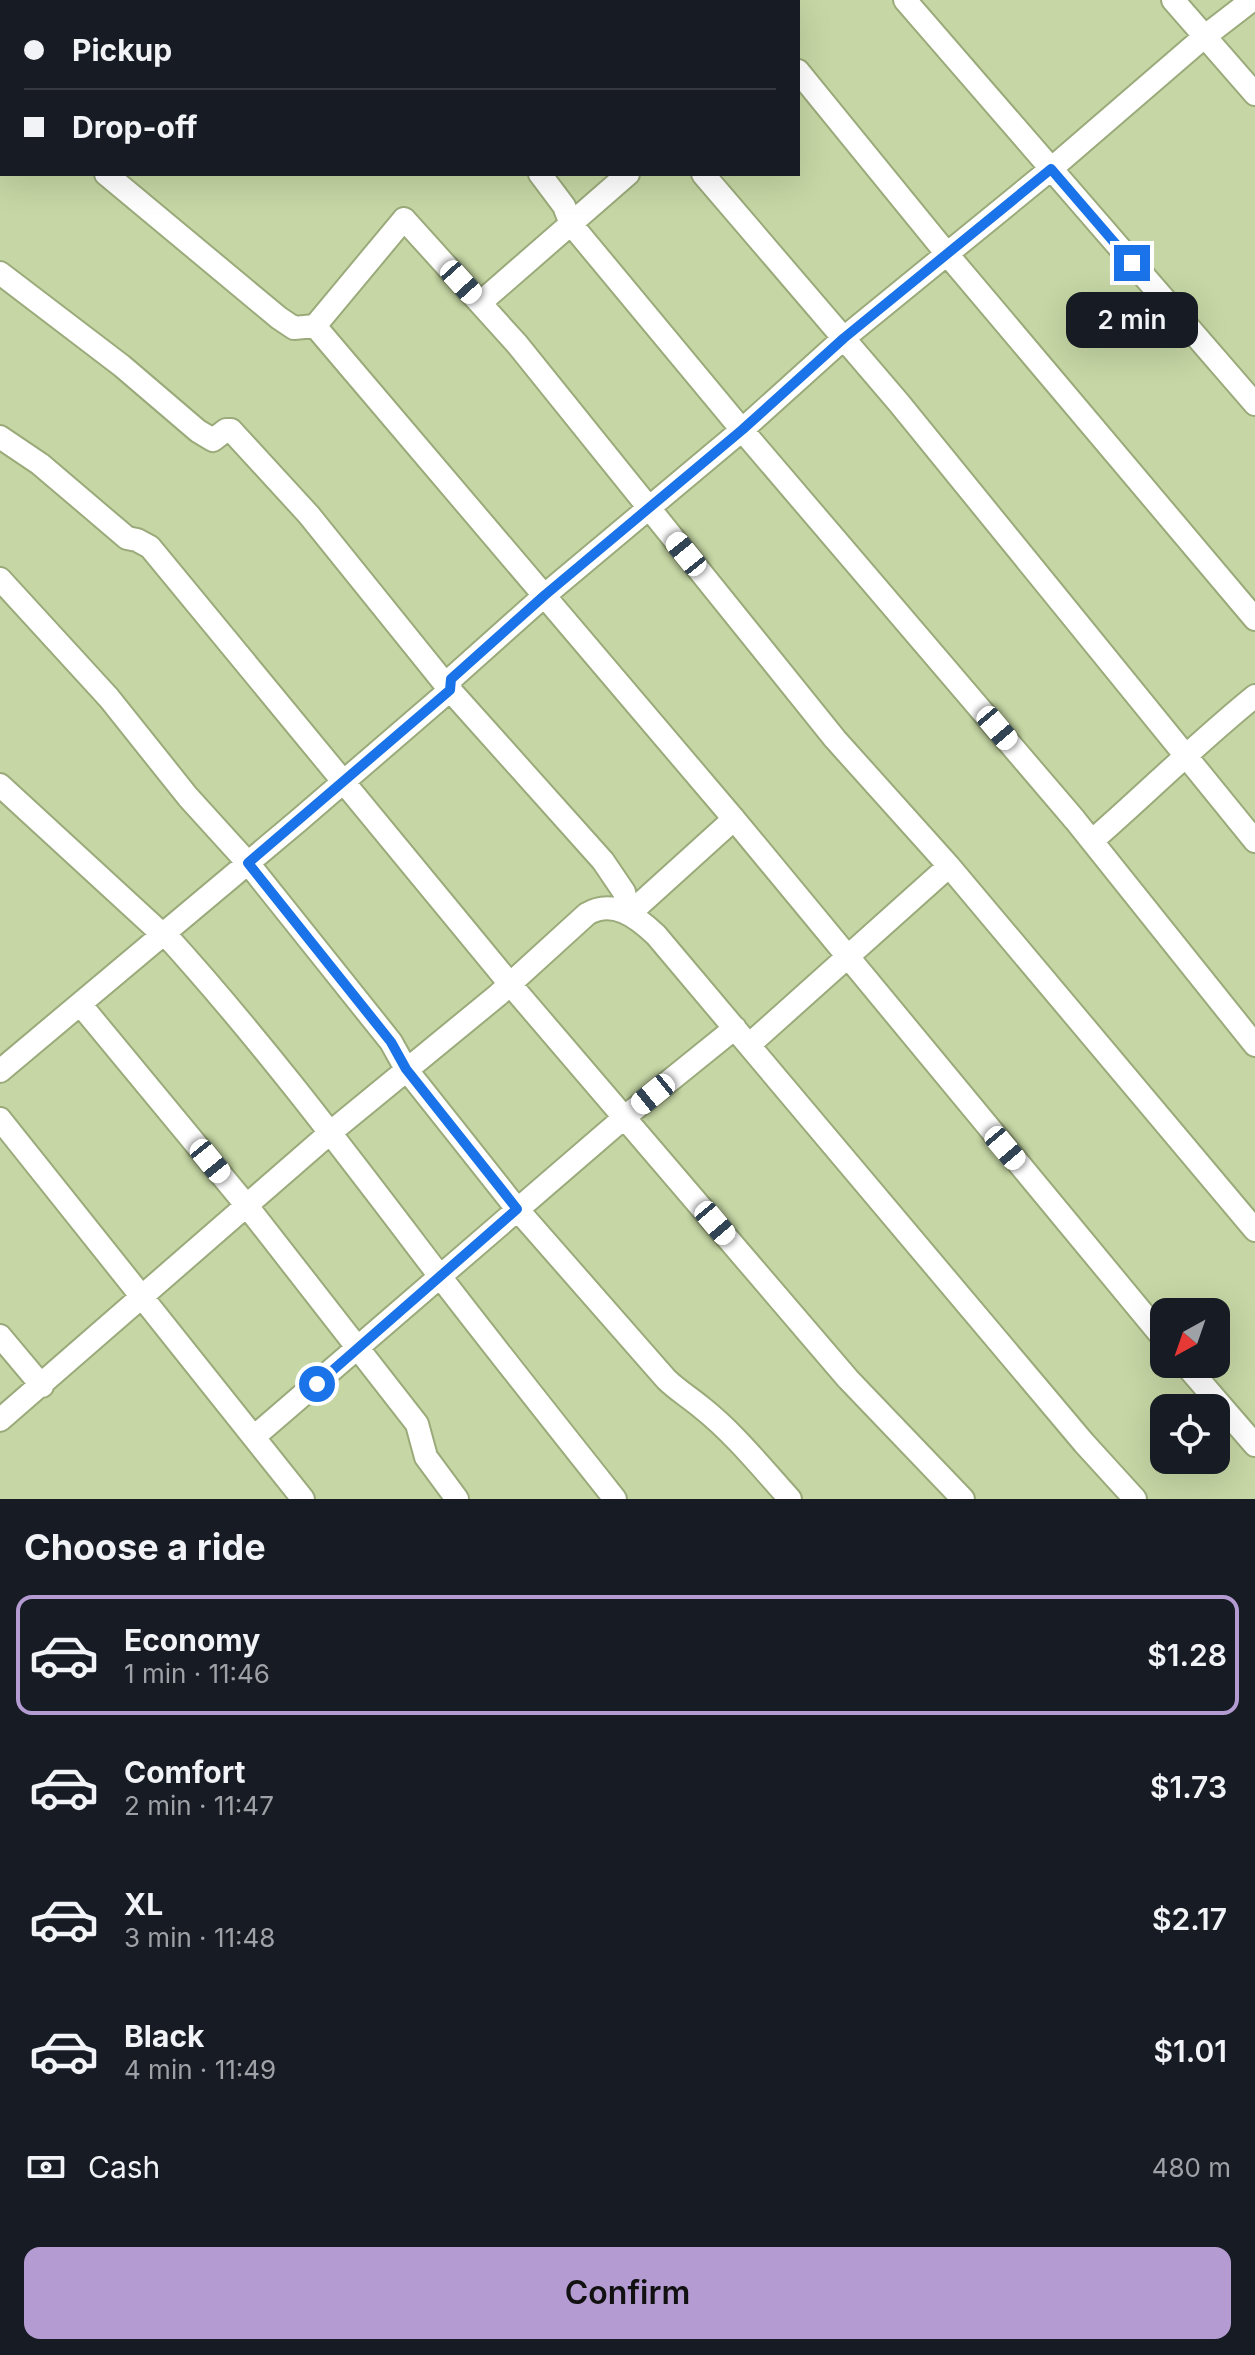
<!DOCTYPE html>
<html lang="en">
<head>
<meta charset="utf-8">
<style>
	:root { --surface:#171b24; --page:#242831; --text:#f1f3f6; --muted:#9ea1a6; --line:#363941; --accent:#b49bd2 }
	body { margin:0; font-family:Inter,sans-serif; background:var(--page); color:var(--text); height:100vh; display:flex; flex-direction:column; font-size:30px; white-space:nowrap }
	* { box-sizing:border-box; margin:0 }
	p { font-size:26px; color:var(--muted) }
	.icon { flex:none; width:44px; height:44px; fill:none; stroke:currentColor; stroke-width:2; stroke-linecap:round; stroke-linejoin:round }
	.map { position:relative; height:1499px; overflow:hidden }
	.details { display:flex; flex-direction:column; background:var(--surface); flex:1 }
	.details>* { flex:none }
	.guide { position:absolute; left:0px; top:0px; width:800px; height:176px; box-shadow:0 8px 32px #0002; display:grid; align-content:center; height:176px; padding:0 24px; background:var(--surface) }
	.needle { width:52px; rotate:220deg }
	.fabs { position:absolute; left:1150px; top:1298px; display:grid; gap:16px }
	.fabs a { display:grid; place-items:center; width:80px; height:80px; border-radius:16px; background:var(--surface); box-shadow:0 8px 32px #0002; font-size:40px }
	.end { position:absolute; width:36px; height:36px; margin:-18px; border:10px solid #1a73e8; background:#fff; box-shadow:0 0 0 4px #fff }
	.from { border-radius:50% }
	.bubble { position:absolute; height:56px; border-radius:16px; background:var(--surface); box-shadow:0 8px 32px #0002; font-size:26px; font-weight:600; line-height:56px; text-align:center }
	.car { position:absolute; width:24px; height:48px; margin:-24px -12px; border-radius:10px; box-shadow:0 0 6px 2px #0007; background:linear-gradient(#fff 24%,#345 0 40%,#fff 0 76%,#345 0 86%,#fff 0) }
	.guide b { display:flex; align-items:center; gap:28px; height:76px; font-size:30px }
	.guide b+b { border-top:2px solid var(--line) }
	.guide i { width:20px; height:20px; background:var(--text) }
	ul { padding:0; list-style:none }
	li { display:flex; align-items:center; gap:24px; height:120px; margin:0 16px 12px; padding:0 8px; border:4px solid transparent; border-radius:16px }
	li div { flex:1 }
	li b { display:block; font-size:30px }
	li em { font-style:normal; font-weight:600 }
	li.selected { border-color:var(--accent) }
	li>.icon { width:72px; height:72px; stroke-width:1.5 }
	h2 { padding:0 24px; font-size:36px; line-height:96px }
	.pay { display:flex; align-items:center; gap:20px; height:88px; padding:0 24px; font-size:30px }
	.pay p { margin-inline-start:auto }
	.cta { display:flex; gap:16px; margin-top:auto; padding:16px 24px }
	.cta a { flex:1; height:92px; border-radius:16px; background:var(--accent); color:#111; font-size:32px; font-weight:600; line-height:92px; text-align:center }
	.map>svg:first-child { display:block }
</style>
</head>
<body>
<div class="map">
<svg width="1255" height="1499" viewBox="0 0 1255 1499">
	<rect width="100%" height="100%" fill="#c6d6a4"/>
	<g fill="none" stroke-linecap="round" stroke-linejoin="round">
		<defs>
			<path id="street" d="M386 0 387 2
				M573 0 575 2
				M905 0 1255 404
				M1173 0 1255 94
				M798 71 947 254 1255 619
				M0 88 2 89
				M106 174 279 318 294 328 315 326 734 819 1164 1339
				M540 174 564 206 571 224 742 430 1075 820 1255 1045
				M703 174 899 403 1255 841
				M0 273 122 366 198 431 213 440 226 430H231L309 515 450 690 603 861 624 892 629 914 734 819
				M480 303 628 174
				M315 326 404 219 517 344 835 739 949 866 1255 1230
				M0 437 40 464 127 538 137 540 150 547 510 984 848 1379 963 1499
				M0 579 109 698 188 797 248 863 391 1042 406 1069 517 1209 666 1379C677 1390 689 1397 701 1407 734 1433 762 1468 790 1499
				M0 785 162 934
				M1092 841C1147 793 1198 742 1255 696
				M164 933C264 1043 352 1161 442 1279 499 1353 557 1426 615 1499
				M80 1004 247 1206 417 1424 426 1457 457 1499
				M749 1045 949 866
				M0 1071 298 821 450 690 451 679 545 595 742 430 844 338 1051 169 1204 37 1252 0
				M0 1119 303 1499
				M0 1336 42 1386
				M1185 1364 1255 1445
				M0 1420 331 1132 498 995 587 914C613 899 636 916 656 935L1084 1443 1135 1499
				M254 1437 626 1116 735 1028"/>
		</defs>
		<!-- street casing -->
		<use href="#street" stroke="#9baa7a" stroke-width="26"/>
		<!-- street -->
		<use href="#street" stroke="#fff" stroke-width="22"/>
	</g>
	<g fill="none" stroke-linecap="round" stroke-linejoin="round">
		<!-- route -->
		<path stroke="#1a73e8" stroke-width="10" d="M317 1384 517 1209 406 1069 391 1042 248 863 450 690 451 679 545 595 742 430 844 338 1051 169 1132 263"/>
	</g>
</svg>
<div class="fabs">
<a><svg class="needle" viewBox="-14 -14 28 28"><path d="M0-13l5 13h-10z" fill="#e53935"/><path d="M0 13l5-13h-10z" fill="#9ea1a6"/></svg></a>
<a><svg class="icon" aria-label="locate" viewBox="0 0 24 24"><circle cx="12" cy="12" r="6"/><path d="M12 2v4M12 18v4M2 12h4M18 12h4"/></svg></a>
</div>
<i class="end from" style="left:317px;top:1384px"></i>
<i class="end" style="left:1132px;top:263px"></i>
<div class="bubble" style="left:1066px;top:292px;width:132px">2 min</div>
<i class="car" style="left:461px;top:282px;rotate:138deg"></i>
<i class="car" style="left:686px;top:554px;rotate:321deg"></i>
<i class="car" style="left:997px;top:728px;rotate:140deg"></i>
<i class="car" style="left:653px;top:1094px;rotate:231deg"></i>
<i class="car" style="left:1005px;top:1148px;rotate:140deg"></i>
<i class="car" style="left:210px;top:1161px;rotate:141deg"></i>
<i class="car" style="left:715px;top:1223px;rotate:140deg"></i>
<div class="guide">
<b><i class="from"></i>Pickup</b>
<b><i></i>Drop-off</b>
</div>
</div>
<section class="details">
<h2>Choose a ride</h2>
<ul>
<li class="selected"><svg class="icon" aria-label="car" viewBox="0 0 24 24"><path d="M5 17H2v-5l4-1 3-4h7l3 4 3 1v5h-3M9 17h6M6 11h13"/><circle cx="7" cy="17" r="2"/><circle cx="17" cy="17" r="2"/></svg><div><b>Economy</b><p>1 min · 11:46</p></div><em>$1.28</em></li>
<li><svg class="icon" aria-label="car" viewBox="0 0 24 24"><path d="M5 17H2v-5l4-1 3-4h7l3 4 3 1v5h-3M9 17h6M6 11h13"/><circle cx="7" cy="17" r="2"/><circle cx="17" cy="17" r="2"/></svg><div><b>Comfort</b><p>2 min · 11:47</p></div><em>$1.73</em></li>
<li><svg class="icon" aria-label="car" viewBox="0 0 24 24"><path d="M5 17H2v-5l4-1 3-4h7l3 4 3 1v5h-3M9 17h6M6 11h13"/><circle cx="7" cy="17" r="2"/><circle cx="17" cy="17" r="2"/></svg><div><b>XL</b><p>3 min · 11:48</p></div><em>$2.17</em></li>
<li><svg class="icon" aria-label="car" viewBox="0 0 24 24"><path d="M5 17H2v-5l4-1 3-4h7l3 4 3 1v5h-3M9 17h6M6 11h13"/><circle cx="7" cy="17" r="2"/><circle cx="17" cy="17" r="2"/></svg><div><b>Black</b><p>4 min · 11:49</p></div><em>$1.01</em></li>
</ul>
<div class="pay"><svg class="icon" aria-label="cash" viewBox="0 0 24 24"><path d="M3 7h18v10H3z"/><circle cx="12" cy="12" r="2"/></svg>Cash<p>480 m</p></div>
<div class="cta"><a>Confirm</a></div>
</section>
</body>
</html>
